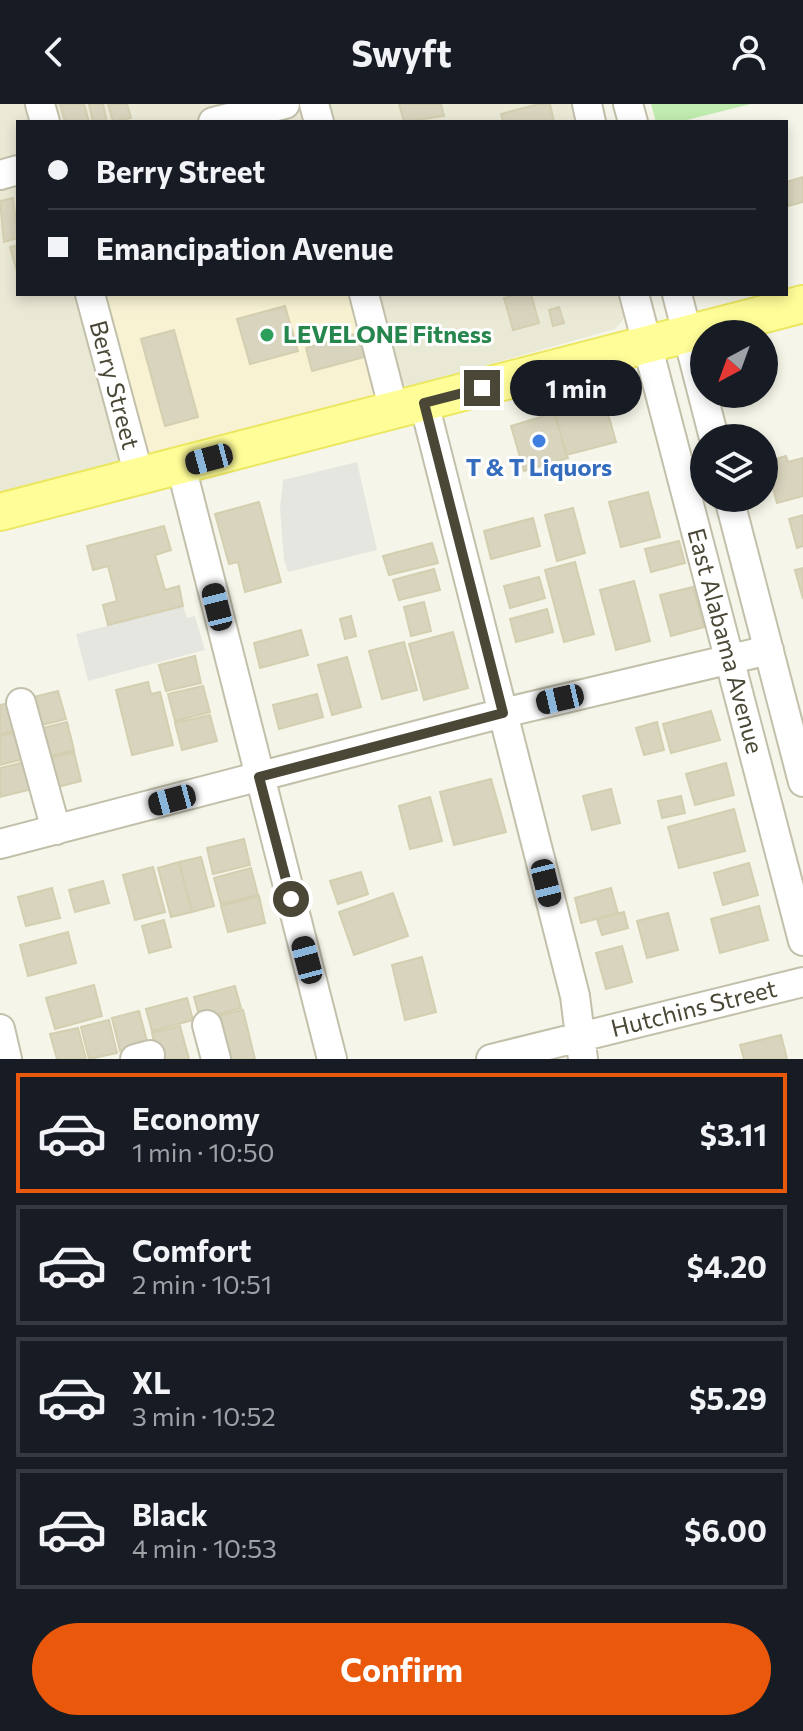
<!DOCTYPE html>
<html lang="en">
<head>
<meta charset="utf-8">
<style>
	:root { --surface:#171b24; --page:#20242c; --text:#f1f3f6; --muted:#9ea1a6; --line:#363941; --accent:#ea580c }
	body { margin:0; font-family:Commissioner,sans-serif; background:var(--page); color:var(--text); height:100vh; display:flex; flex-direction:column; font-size:30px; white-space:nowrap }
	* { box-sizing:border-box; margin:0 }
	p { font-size:26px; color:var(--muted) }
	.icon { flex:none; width:44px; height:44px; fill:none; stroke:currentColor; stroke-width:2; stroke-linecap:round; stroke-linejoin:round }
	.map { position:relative; height:955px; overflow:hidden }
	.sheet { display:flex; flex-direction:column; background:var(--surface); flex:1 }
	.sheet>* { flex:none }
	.top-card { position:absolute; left:16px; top:16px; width:772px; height:176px; border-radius:0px; box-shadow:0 4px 12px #0003; display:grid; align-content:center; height:176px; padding:0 32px; background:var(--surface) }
	.needle { width:52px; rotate:221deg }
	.controls { position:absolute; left:690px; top:216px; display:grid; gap:16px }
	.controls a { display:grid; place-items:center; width:88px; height:88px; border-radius:50%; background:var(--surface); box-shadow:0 4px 12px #0003; font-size:40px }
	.end { position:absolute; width:36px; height:36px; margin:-18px; border:10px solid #4a4736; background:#fff; box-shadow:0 0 0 4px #fff }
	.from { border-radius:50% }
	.bubble { position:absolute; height:56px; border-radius:28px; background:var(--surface); box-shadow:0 4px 12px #0003; font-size:26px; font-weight:700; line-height:56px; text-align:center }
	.car { position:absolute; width:24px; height:48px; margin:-24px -12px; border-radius:10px; box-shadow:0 0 6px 2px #0007; background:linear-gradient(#222 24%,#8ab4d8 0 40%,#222 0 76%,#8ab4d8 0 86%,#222 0) }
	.top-card b { display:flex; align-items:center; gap:28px; height:76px; font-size:30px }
	.top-card b+b { border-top:2px solid var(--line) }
	.top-card i { width:20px; height:20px; background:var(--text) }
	ul { padding:14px 0 0; list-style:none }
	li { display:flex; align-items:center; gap:24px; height:120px; margin:0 16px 12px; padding:0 16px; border:4px solid var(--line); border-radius:0px }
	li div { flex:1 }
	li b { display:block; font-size:30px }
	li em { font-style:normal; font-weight:700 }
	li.selected { border-color:var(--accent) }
	li>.icon { width:72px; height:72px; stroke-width:1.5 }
	.primary-button { display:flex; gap:16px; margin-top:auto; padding:16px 32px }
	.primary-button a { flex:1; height:92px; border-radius:48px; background:var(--accent); color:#fff; font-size:32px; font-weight:700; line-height:92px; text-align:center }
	header { display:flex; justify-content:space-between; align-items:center; height:104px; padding:0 32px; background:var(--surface); font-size:36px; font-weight:700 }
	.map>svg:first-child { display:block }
</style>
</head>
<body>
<header><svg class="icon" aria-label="back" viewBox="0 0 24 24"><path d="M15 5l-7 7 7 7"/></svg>Swyft<svg class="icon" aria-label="person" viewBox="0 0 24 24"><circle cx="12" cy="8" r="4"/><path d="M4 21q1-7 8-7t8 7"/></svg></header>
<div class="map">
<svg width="803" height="955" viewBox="0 0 803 955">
	<rect width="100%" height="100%" fill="#f5f5e9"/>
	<!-- residential -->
	<path fill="#eae9d6" d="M0 0H579L583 18H18V190H118L100 194 123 348 115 362 0 393Z
		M373 190H624L629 209 615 225 408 283 399 278Z"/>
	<!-- commercial -->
	<path fill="#f8f2d3" d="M118 190H352L375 289 371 293 156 352 144 345 100 195Z"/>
	<!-- green -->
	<path fill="#c0ecaf" d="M651 0H751L679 18H656Z"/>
	<!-- parking -->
	<path fill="#e6e6e0" d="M357 358 377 446 288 468 284 456 280 404 283 376Z
		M183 502 187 514 195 512 205 546 88 577 76 530Z"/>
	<!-- building -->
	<path fill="#d8d4bd" stroke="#d3cfb0" stroke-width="2" d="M60 0H84L89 18H65Z
		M89 0H103L107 18H93Z
		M108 0H127L131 14 113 18Z
		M399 0H441L444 12 404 18Z
		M539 0H550L554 18H503L501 10Z
		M803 73V98L788 102 786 78Z
		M13 94 18 134 4 138 0 97Z
		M18 141V171L10 143Z
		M520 190H531L539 219 513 226 504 194Z
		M285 202 298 247 250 260 237 215Z
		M559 203 564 219 553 222 549 206Z
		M174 226 198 313 165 322 141 235Z
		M362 228 368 252 312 267 306 244Z
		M605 299 616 338 566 351 556 312Z
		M554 309 568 354 524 367 511 322Z
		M786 352 788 358 803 354V392L777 399 766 358Z
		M648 388 660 433 621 443 609 398Z
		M259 398 281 478 245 488 238 458 229 460 215 410Z
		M573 404 585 449 557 457 545 411Z
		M803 411V442L797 444 789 415Z
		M533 414 540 442 491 455 484 427Z
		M164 422 171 446 155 451 165 486 179 482 183 502 108 521 103 501 117 497 108 462 93 466 87 442Z
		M679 437 685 459 651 468 645 445Z
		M432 439 438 459 389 471 383 452Z
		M575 458 594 530 564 538 545 466Z
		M803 464V495L795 466Z
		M434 465 440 486 399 496 393 476Z
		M539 473 545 494 510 504 504 482Z
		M634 477 650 537 616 546 600 486Z
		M693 483 704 523 671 532 660 491Z
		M424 498 431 527 411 532 404 503Z
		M547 505 553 528 516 538 510 515Z
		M351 512 356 532 345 535 340 515Z
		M301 526 308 551 260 564 254 539Z
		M453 528 468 584 424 596 409 540Z
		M404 538 417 586 382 595 369 547Z
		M195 552 201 579 166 587 159 561Z
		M347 553 361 603 332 611 318 561Z
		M148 578 151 590 160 588 173 641 132 651 116 586Z
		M203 582 210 608 175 617 168 590Z
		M58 587 66 615 38 622 30 594Z
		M317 590 323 613 279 625 273 601Z
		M10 599 17 626 0 630V601Z
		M711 607 720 636 671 649 663 620Z
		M210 611 217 637 182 646 175 619Z
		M67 618 74 646 46 653 39 625Z
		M657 618 664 646 644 651 636 624Z
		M17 628 24 655 0 661V632Z
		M74 648 81 677 54 684 46 655Z
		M25 658 32 685 0 693V664Z
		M726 659 734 691 695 701 686 670Z
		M491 675 506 728 454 741 440 688Z
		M611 685 620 719 592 726 583 692Z
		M681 692 685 709 662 714 658 697Z
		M430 693 442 737 410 745 399 702Z
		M734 705 745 747 679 764 668 723Z
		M244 735 250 761 213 770 207 744Z
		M201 753 214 802 192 808 179 758Z
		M179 758 192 808 171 813 158 764Z
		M749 759 758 791 723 801 714 769Z
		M153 763 165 808 135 816 123 771Z
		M251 764 258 791 221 800 214 774Z
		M361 768 368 790 338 800 330 777Z
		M103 777 109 799 75 808 69 786Z
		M52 784 60 814 26 822 18 793Z
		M611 784 618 809 581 819 575 794Z
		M393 789 408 832 354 851 339 808Z
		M259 792 265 819 228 828 221 802Z
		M759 802 768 836 720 849 711 815Z
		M624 808 628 824 602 831 597 815Z
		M668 809 678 846 647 854 637 817Z
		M164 816 171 843 149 849 142 822Z
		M68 828 76 859 28 872 20 841Z
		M622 842 632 878 606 885 596 849Z
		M422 853 436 908 405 916 392 861Z
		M94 881 102 912 55 925 46 894Z
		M235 882 241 904 200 915 194 893Z
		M187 894 193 916 152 927 146 905Z
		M243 906 255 955H225L214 913Z
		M139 907 148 941 120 947 112 914Z
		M109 916 117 949 89 955 81 923Z
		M180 922 189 955H158L152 929Z
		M78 924 86 955H57L50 930Z
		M781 931 787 955H744L740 941Z"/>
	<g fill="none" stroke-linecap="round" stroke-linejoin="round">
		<defs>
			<path id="minor" d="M40 0 45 18
				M314 0 319 18
				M587 0 591 18
				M628 0 633 18
				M213 18 285 0
				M0 71 18 66
				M90 190 139 372
				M364 190 394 307
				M634 190 803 837
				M677 190 714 334
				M424 299 575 892 583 955
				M181 362 332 955
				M729 394 803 678
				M21 599 56 726
				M0 740 503 609 769 546
				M207 921 216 955
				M0 925 7 955
				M135 955 150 951
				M491 955 803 878"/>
			<path id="major" d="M0 408 803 200"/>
		</defs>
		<!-- minor casing -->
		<use href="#minor" stroke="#c2c0aa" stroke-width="32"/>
		<!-- major casing -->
		<use href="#major" stroke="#ece760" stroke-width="40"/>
		<!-- minor -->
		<use href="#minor" stroke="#fff" stroke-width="28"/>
		<!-- major -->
		<use href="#major" stroke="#fffd98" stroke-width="36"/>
	</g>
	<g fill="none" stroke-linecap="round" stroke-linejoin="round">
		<!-- route -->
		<path stroke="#4a4736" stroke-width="10" d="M291 795 259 673 503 609 424 299 482 284"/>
	</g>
	<!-- markers -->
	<circle fill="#2e9e5b" stroke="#fff" stroke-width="3" cx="267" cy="231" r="8"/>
	<circle fill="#3f7fe0" stroke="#fff" stroke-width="3" cx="539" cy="337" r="8"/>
	<g text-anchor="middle" stroke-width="6" stroke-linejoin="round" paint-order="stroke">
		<!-- leisure labels -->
		<g font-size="24" font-weight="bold" fill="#27864d" stroke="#fff" text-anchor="start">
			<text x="283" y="239">LEVELONE Fitness</text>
		</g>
		<!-- street labels -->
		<g font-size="24" fill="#4a4736" stroke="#fff">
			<text transform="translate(114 281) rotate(75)" y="8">Berry Street</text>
			<text transform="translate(725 537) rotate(75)" y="8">East Alabama Avenue</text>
			<text transform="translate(694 905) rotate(-14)" y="8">Hutchins Street</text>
		</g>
		<!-- shop labels -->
		<g font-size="24" font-weight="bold" fill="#366cbe" stroke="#fff">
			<text x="539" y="372">T &amp; T Liquors</text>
		</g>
	</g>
</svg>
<div class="controls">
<a><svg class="needle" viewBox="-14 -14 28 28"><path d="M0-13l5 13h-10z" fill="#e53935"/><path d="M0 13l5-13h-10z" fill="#9ea1a6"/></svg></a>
<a><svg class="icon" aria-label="layers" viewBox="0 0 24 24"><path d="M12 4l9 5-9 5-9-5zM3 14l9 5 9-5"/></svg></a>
</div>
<i class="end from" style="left:291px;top:795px"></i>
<i class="end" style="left:482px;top:284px"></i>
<div class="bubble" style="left:510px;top:256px;width:132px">1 min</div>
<i class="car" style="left:209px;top:355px;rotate:255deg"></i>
<i class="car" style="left:217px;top:503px;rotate:346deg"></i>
<i class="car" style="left:560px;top:595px;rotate:257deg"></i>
<i class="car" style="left:172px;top:696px;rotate:255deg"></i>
<i class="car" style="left:546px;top:779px;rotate:166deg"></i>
<i class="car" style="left:307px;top:856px;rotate:345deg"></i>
<div class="top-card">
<b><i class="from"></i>Berry Street</b>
<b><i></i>Emancipation Avenue</b>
</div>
</div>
<section class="sheet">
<ul>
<li class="selected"><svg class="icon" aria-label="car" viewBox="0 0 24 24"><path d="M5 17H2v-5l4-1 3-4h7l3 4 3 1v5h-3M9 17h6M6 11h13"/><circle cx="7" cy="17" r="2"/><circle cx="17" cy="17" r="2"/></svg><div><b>Economy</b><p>1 min · 10:50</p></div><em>$3.11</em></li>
<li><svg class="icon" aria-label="car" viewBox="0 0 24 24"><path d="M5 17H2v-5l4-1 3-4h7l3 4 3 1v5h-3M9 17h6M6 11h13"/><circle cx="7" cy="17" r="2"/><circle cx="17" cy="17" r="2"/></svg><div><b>Comfort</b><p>2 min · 10:51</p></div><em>$4.20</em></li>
<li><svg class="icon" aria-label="car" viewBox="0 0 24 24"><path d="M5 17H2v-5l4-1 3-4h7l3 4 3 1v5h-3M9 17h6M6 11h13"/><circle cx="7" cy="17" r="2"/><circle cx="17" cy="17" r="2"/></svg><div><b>XL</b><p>3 min · 10:52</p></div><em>$5.29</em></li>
<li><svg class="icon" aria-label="car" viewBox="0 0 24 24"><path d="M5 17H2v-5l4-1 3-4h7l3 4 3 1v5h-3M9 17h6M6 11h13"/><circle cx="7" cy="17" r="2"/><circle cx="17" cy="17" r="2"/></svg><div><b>Black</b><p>4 min · 10:53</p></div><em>$6.00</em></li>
</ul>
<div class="primary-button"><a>Confirm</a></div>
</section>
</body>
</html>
